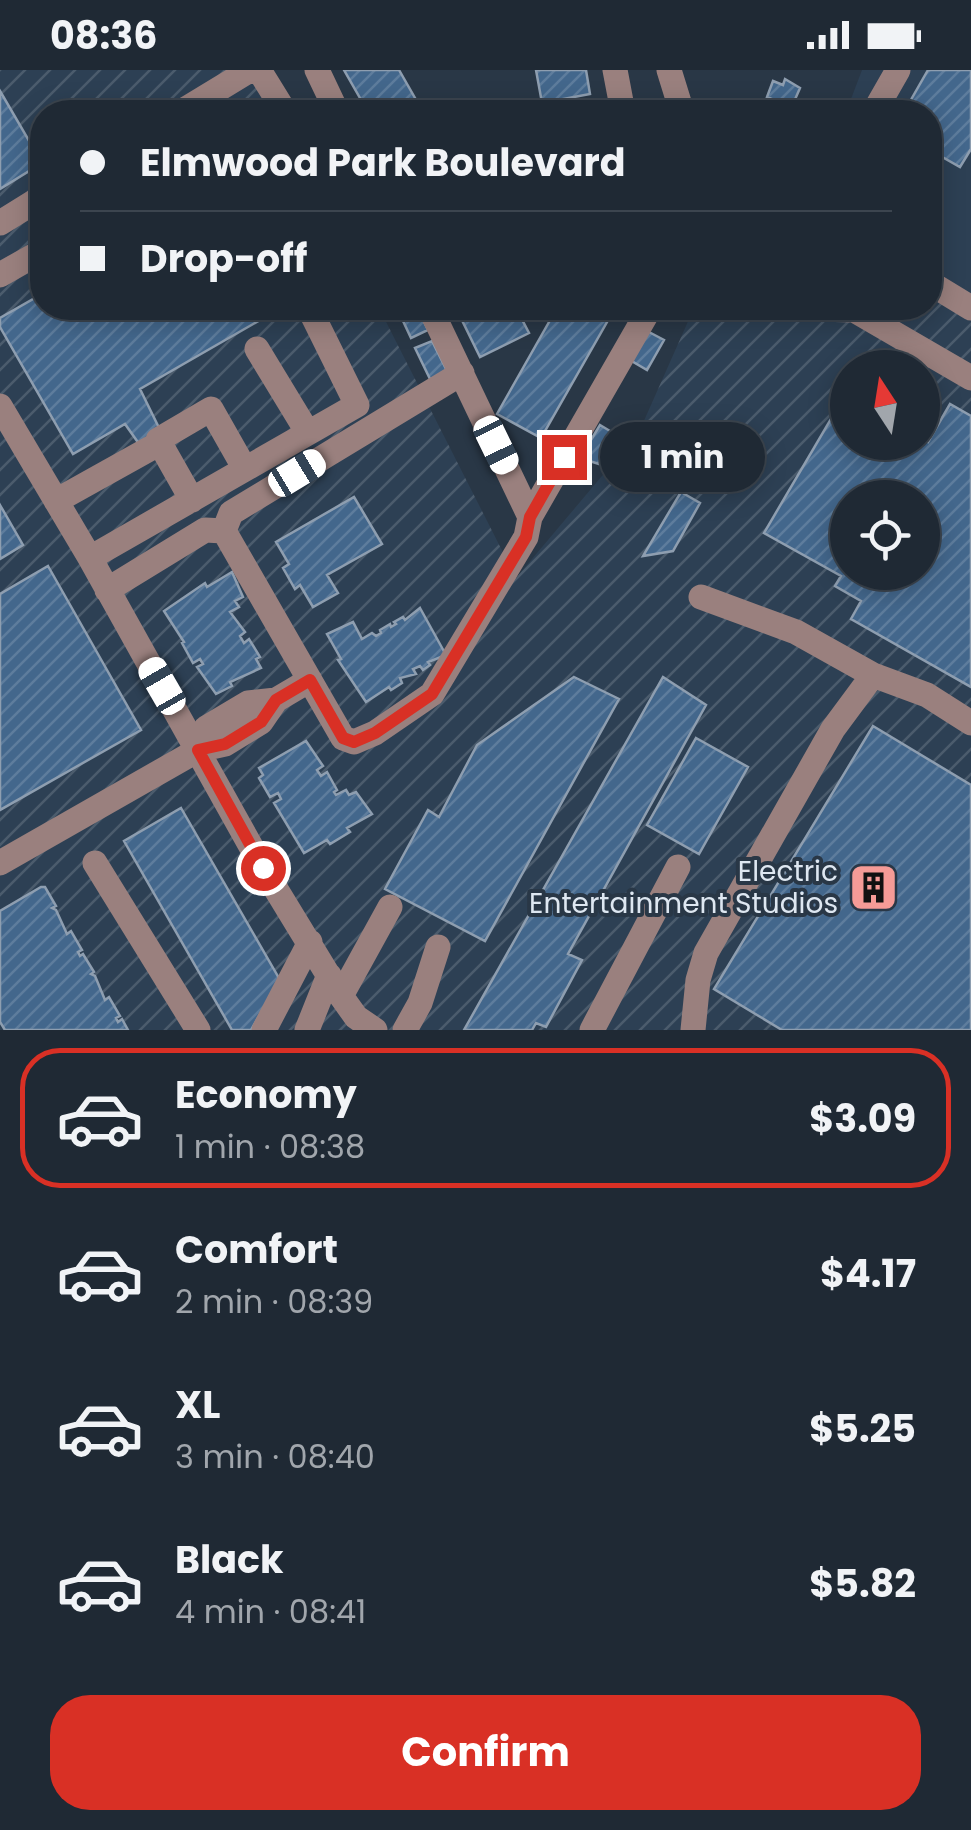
<!DOCTYPE html>
<html lang="en">
<head>
<meta charset="utf-8">
<style>
	:root { --surface:#1f2934; --page:#27313c; --text:#f1f3f6; --muted:#a1a6ac; --line:#3c454f; --accent:#d93025 }
	body { margin:0; font-family:Poppins,sans-serif; background:var(--page); color:var(--text); height:100vh; display:flex; flex-direction:column; font-size:38px; white-space:nowrap }
	* { box-sizing:border-box; margin:0 }
	p { font-size:32px; color:var(--muted) }
	.icon { flex:none; width:55px; height:55px; fill:none; stroke:currentColor; stroke-width:2; stroke-linecap:round; stroke-linejoin:round }
	.map { position:relative; height:960px; overflow:hidden }
	.side { display:flex; flex-direction:column; background:var(--surface); flex:1 }
	.side>* { flex:none }
	.top-card { position:absolute; left:30px; top:30px; width:912px; height:220px; border-radius:40px; box-shadow:0 5px 25px #0003,0 0 0 2px var(--line); display:grid; align-content:center; height:220px; padding:0 50px; background:var(--surface) }
	.needle { width:65px; rotate:348deg }
	.controls { position:absolute; left:830px; top:280px; display:grid; gap:20px }
	.controls a { display:grid; place-items:center; width:110px; height:110px; border-radius:50%; background:var(--surface); box-shadow:0 5px 25px #0003,0 0 0 2px var(--line); font-size:50px }
	.end { position:absolute; width:45px; height:45px; margin:-22px; border:12px solid #d93025; background:#fff; box-shadow:0 0 0 5px #fff }
	.from { border-radius:50% }
	.bubble { position:absolute; height:70px; border-radius:35px; background:var(--surface); box-shadow:0 5px 25px #0003,0 0 0 2px var(--line); font-size:32px; font-weight:700; line-height:70px; text-align:center }
	.car { position:absolute; width:30px; height:60px; margin:-30px -15px; border-radius:12px; box-shadow:0 0 8px 2px #0007; background:linear-gradient(#fff 24%,#345 0 40%,#fff 0 76%,#345 0 86%,#fff 0) }
	.top-card b { display:flex; align-items:center; gap:35px; height:95px; font-size:38px }
	.top-card b+b { border-top:2px solid var(--line) }
	.top-card i { width:25px; height:25px; background:var(--text) }
	ul { padding:18px 0 0; list-style:none }
	li { display:flex; align-items:center; gap:30px; height:140px; margin:0 20px 15px; padding:0 30px; border:5px solid transparent; border-radius:40px }
	li div { flex:1 }
	li b { display:block; font-size:38px }
	li em { font-style:normal; font-weight:700 }
	li.selected { border-color:var(--accent) }
	li>.icon { width:90px; height:90px; stroke-width:1.5 }
	.button { display:flex; gap:20px; margin-top:auto; padding:20px 50px }
	.button a { flex:1; height:115px; border-radius:40px; background:var(--accent); color:#fff; font-size:40px; font-weight:700; line-height:115px; text-align:center }
	.status { display:flex; justify-content:space-between; align-items:center; height:70px; padding:0 50px; background:var(--surface); direction:ltr }
	.status svg { height:28px; fill:currentColor }
	.map>svg:first-child { display:block }
</style>
</head>
<body>
<div class="status"><b>08:36</b><svg viewBox="0 0 49 12"><path d="M0 12V9h3v3zM5 12V6h3v6zM10 12V3h3v9zM15 12V0h3v12zM26 1h20v11H26zM47 4h2v5h-2z"/></svg></div>
<div class="map">
<svg width="971" height="960" viewBox="0 0 971 960">
	<defs>
		<pattern id="industrial-furrows" width="10" height="10" patternUnits="userSpaceOnUse" patternTransform="scale(2.5)"><rect width="10" height="10" fill="#2d4054"/><path d="M-1 1l2-2M0 10L10 0M9 11l2-2" fill="none" stroke="#4b5c6d"/></pattern>
		<pattern id="building-hatch" width="6" height="6" patternUnits="userSpaceOnUse" patternTransform="scale(2.5)"><rect width="6" height="6" fill="#43678c"/><path d="M-1 1l2-2M0 6l6-6M5 7l2-2" fill="none" stroke="#5e7d9d"/></pattern>
	</defs>
	<rect width="100%" height="100%" fill="#293746"/>
	<!-- built -->
	<path fill="#2d4054" d="M862 0H971V247L930 224V42H846Z"/>
	<!-- industrial -->
	<path fill="url(#industrial-furrows)" fill-rule="evenodd" d="M0 0H260L281 42H42V238H379L516 508 639 362 694 238H930V224L971 247V960H0ZM848 298H922V372H848ZM848 428H922V502H848Z"/>
	<!-- building -->
	<path fill="url(#building-hatch)" stroke="#8e9eb0" stroke-width="2.5" fill-rule="evenodd" d="M344 0H399L423 42H368Z
		M536 0H586L590 24 542 33Z
		M928 0H971V79L960 97 930 80V42H904Z
		M785 9 800 18 793 34 801 37 799 42H763L761 38 772 29 767 27 773 11 783 15Z
		M0 21 42 93 0 119Z
		M42 224V238H281L140 319 163 366 142 378 125 354 73 384 0 257V248Z
		M397 238H417L428 260 411 268Z
		M456 238H516L529 263 480 287Z
		M557 238H615L541 368 497 344Z
		M647 261 664 270 647 300 630 290Z
		M432 271 448 303 431 311 415 278Z
		M845 325 848 326V372H922V369L928 372 950 334 971 346V617L851 549 861 531 835 516 841 506 764 463ZM848 428H922V502H848Z
		M600 355 620 367 599 394 580 388Z
		M681 422 700 433 673 481 643 486Z
		M354 427 382 474 327 505 338 523 313 537 300 515 295 519 283 498 289 494 276 472Z
		M0 435 23 475 0 489Z
		M48 496 141 660 0 740V524Z
		M232 502 243 527 235 531 239 537 230 542 245 562 240 566 244 573 249 569 260 587 256 589 261 598 230 612 232 616 216 624 197 597 203 594 200 589 193 593 182 573 184 572 164 541 205 513 207 517Z
		M420 538 446 585 428 592 430 595 423 600 420 596 413 599 416 604 400 608 402 613 391 620 389 617 366 632 338 590 341 589 327 564 353 552 362 569 372 563 376 566 381 563 380 560 390 554 391 557 396 554 394 552 403 547 405 550Z
		M574 607 619 629 485 871 385 819 428 740 439 747 477 675Z
		M663 607 706 635 568 884 582 890 546 957 536 953 532 960H464Z
		M873 656 971 715V960H782L714 919Z
		M696 668 748 697 699 784 647 755Z
		M306 671 323 696 317 700 321 706 327 702 337 720 334 722 336 725 346 720 349 725 356 722 372 744 347 758 350 762 330 774 327 770 304 783 274 733 281 729 278 723 270 727 259 708 263 705 259 698Z
		M181 738 280 910 251 960H232L124 771Z
		M41 817H45L56 836 52 838 56 840 67 864 71 861 82 880 78 882 80 886 83 884 94 902 91 904 95 906 105 930 109 927 120 946 116 948 118 952 122 949 128 960H5L0 952V841Z"/>
	<g fill="none" stroke-linecap="round" stroke-linejoin="round">
		<!-- minor -->
		<path stroke="#9a807e" stroke-width="25" d="M259 0 285 42
			M317 0 337 42
			M615 0 623 42
			M669 0 682 42
			M181 42 250 0
			M874 42 898 0
			M0 153 42 127
			M0 205 42 181
			M930 213 971 238
			M430 238 530 447 650 238
			M778 238 854 240 971 308
			M257 279 308 363
			M0 336 90 488 263 798 341 926 356 947 375 960
			M192 430 158 370 211 339 245 399
			M56 431 160 373
			M224 461 231 443 462 303
			M90 488 357 335 309 238
			M107 520 205 460 224 461 343 668 354 672 375 663 432 624 526 467 530 447
			M701 527 796 562 873 605
			M276 630 248 633 206 658 198 680 225 674 261 652 276 630 310 610
			M0 793 198 680
			M95 793 198 960
			M341 926 390 837
			M264 960 310 872
			M307 960 329 905
			M405 960 420 933 438 877
			M592 960 678 797
			M693 960 698 910 706 883 833 659 873 605 927 625 971 653"/>
	</g>
	<g fill="none" stroke-linecap="round" stroke-linejoin="round">
		<!-- route -->
		<path stroke="#d93025" stroke-width="12" d="M263 798 198 680 225 674 261 652 276 630 310 610 343 668 354 672 375 663 432 624 526 467 530 447 564 387"/>
	</g>
	<!-- icons -->
	<defs>
		<symbol id="building-square" viewBox="-11 -11 22 22"><rect x="-9" y="-9" width="18" height="18" rx="4" fill="#f59b97" stroke="#293746"/><path d="M-4-6H4V6H1V3H-1V6H-4ZM-2.5-4.3h1.7v1.8h-1.7ZM.8-4.3h1.7v1.8H.8ZM-2.5-1h1.7V.8h-1.7ZM.8-1h1.7V.8H.8Z" fill="#111"/></symbol>
	</defs>
	<g fill-rule="evenodd">
		<use href="#building-square" x="846" y="790" width="55" height="55"/>
	</g>
	<g text-anchor="middle" stroke-width="8" stroke-linejoin="round" paint-order="stroke">
		<!-- poi labels -->
		<g font-size="28" fill="#dee7f1" stroke="#293746" text-anchor="end">
			<text x="838" y="811">Electric<tspan x="838" dy="32">Entertainment Studios</tspan></text>
		</g>
	</g>
</svg>
<div class="controls">
<a><svg class="needle" viewBox="-14 -14 28 28"><path d="M0-13l5 13h-10z" fill="#e53935"/><path d="M0 13l5-13h-10z" fill="#a1a6ac"/></svg></a>
<a><svg class="icon" aria-label="locate" viewBox="0 0 24 24"><circle cx="12" cy="12" r="6"/><path d="M12 2v4M12 18v4M2 12h4M18 12h4"/></svg></a>
</div>
<i class="end from" style="left:263px;top:798px"></i>
<i class="end" style="left:564px;top:387px"></i>
<div class="bubble" style="left:600px;top:352px;width:165px">1 min</div>
<i class="car" style="left:496px;top:375px;rotate:154deg"></i>
<i class="car" style="left:297px;top:403px;rotate:59deg"></i>
<i class="car" style="left:162px;top:616px;rotate:330deg"></i>
<div class="top-card">
<b><i class="from"></i>Elmwood Park Boulevard</b>
<b><i></i>Drop-off</b>
</div>
</div>
<section class="side">
<ul>
<li class="selected"><svg class="icon" aria-label="car" viewBox="0 0 24 24"><path d="M5 17H2v-5l4-1 3-4h7l3 4 3 1v5h-3M9 17h6M6 11h13"/><circle cx="7" cy="17" r="2"/><circle cx="17" cy="17" r="2"/></svg><div><b>Economy</b><p>1 min · 08:38</p></div><em>$3.09</em></li>
<li><svg class="icon" aria-label="car" viewBox="0 0 24 24"><path d="M5 17H2v-5l4-1 3-4h7l3 4 3 1v5h-3M9 17h6M6 11h13"/><circle cx="7" cy="17" r="2"/><circle cx="17" cy="17" r="2"/></svg><div><b>Comfort</b><p>2 min · 08:39</p></div><em>$4.17</em></li>
<li><svg class="icon" aria-label="car" viewBox="0 0 24 24"><path d="M5 17H2v-5l4-1 3-4h7l3 4 3 1v5h-3M9 17h6M6 11h13"/><circle cx="7" cy="17" r="2"/><circle cx="17" cy="17" r="2"/></svg><div><b>XL</b><p>3 min · 08:40</p></div><em>$5.25</em></li>
<li><svg class="icon" aria-label="car" viewBox="0 0 24 24"><path d="M5 17H2v-5l4-1 3-4h7l3 4 3 1v5h-3M9 17h6M6 11h13"/><circle cx="7" cy="17" r="2"/><circle cx="17" cy="17" r="2"/></svg><div><b>Black</b><p>4 min · 08:41</p></div><em>$5.82</em></li>
</ul>
<div class="button"><a>Confirm</a></div>
</section>
</body>
</html>
